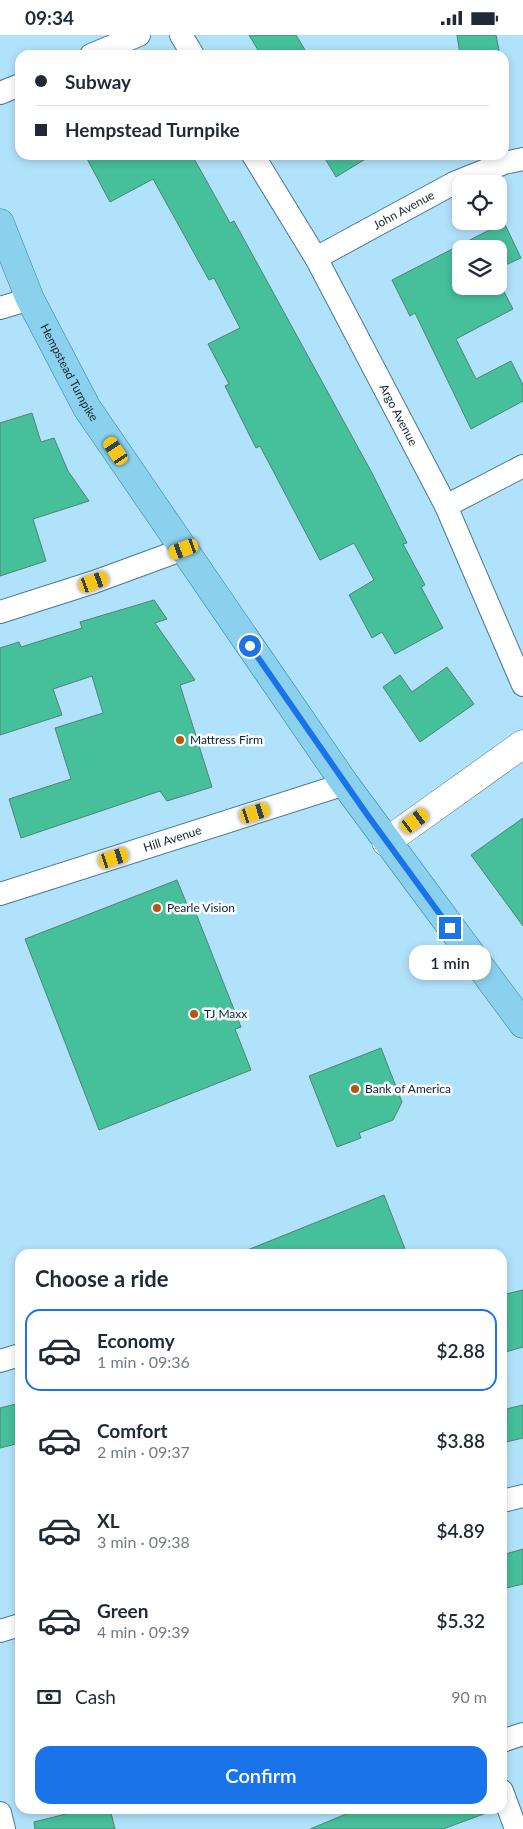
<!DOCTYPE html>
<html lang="en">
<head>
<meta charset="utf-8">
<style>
	:root { --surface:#fff; --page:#f2f2f3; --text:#1f2937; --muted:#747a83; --line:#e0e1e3; --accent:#1a73e8 }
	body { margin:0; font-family:Lato,sans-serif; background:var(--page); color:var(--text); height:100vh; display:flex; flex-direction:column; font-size:19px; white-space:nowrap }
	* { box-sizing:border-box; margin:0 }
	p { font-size:16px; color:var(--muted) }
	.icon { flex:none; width:28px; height:28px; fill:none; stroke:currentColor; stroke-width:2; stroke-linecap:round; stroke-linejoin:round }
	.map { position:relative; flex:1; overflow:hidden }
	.drawer { position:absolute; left:15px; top:1214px; width:492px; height:565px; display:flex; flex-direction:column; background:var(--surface); border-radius:15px; box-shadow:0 2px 8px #0003 }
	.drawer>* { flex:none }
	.hud { position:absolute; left:15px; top:15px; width:494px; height:110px; border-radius:15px; box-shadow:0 2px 8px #0003; display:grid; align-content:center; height:110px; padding:0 20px; background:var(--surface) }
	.tools { position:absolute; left:452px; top:140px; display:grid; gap:10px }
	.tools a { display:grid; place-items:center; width:55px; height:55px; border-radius:10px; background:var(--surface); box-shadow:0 2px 8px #0003; font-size:25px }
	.end { position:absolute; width:22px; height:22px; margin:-11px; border:6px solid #1a73e8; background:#fff; box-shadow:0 0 0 2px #fff }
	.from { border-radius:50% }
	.bubble { position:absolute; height:35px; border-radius:15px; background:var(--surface); box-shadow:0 2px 8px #0003; font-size:16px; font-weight:600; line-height:35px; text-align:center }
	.car { position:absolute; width:15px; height:30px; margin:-15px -8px; border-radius:6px; box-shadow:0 0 4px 1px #0007; background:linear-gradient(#f5c518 24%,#345 0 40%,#f5c518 0 76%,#345 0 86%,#f5c518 0) }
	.hud b { display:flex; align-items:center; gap:18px; height:48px; font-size:19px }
	.hud b+b { border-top:1px solid var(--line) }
	.hud i { width:12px; height:12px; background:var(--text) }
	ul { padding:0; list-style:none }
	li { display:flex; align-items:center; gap:15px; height:82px; margin:0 10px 8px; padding:0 10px; border:2px solid transparent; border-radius:15px }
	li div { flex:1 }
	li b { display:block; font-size:19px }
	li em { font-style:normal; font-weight:600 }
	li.on { border-color:var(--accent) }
	li>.icon { width:45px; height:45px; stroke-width:1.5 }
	h2 { padding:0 20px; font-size:22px; line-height:60px }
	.pay { display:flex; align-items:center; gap:12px; height:55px; padding:0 20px; font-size:19px }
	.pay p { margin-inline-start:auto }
	.primary-button { display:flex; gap:10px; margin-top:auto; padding:10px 20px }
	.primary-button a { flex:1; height:58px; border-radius:15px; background:var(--accent); color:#fff; font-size:20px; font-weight:600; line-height:58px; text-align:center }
	.status { display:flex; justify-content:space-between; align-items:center; height:35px; padding:0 25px; background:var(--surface); direction:ltr }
	.status svg { height:14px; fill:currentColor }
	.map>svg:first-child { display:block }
</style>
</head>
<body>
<div class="status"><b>09:34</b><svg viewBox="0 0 49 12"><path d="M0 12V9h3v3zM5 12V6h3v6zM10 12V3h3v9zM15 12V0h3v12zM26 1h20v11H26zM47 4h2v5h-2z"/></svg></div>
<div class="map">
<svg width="523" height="1794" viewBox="0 0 523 1794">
	<rect width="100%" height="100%" fill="#b1e2fb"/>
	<!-- building -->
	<path fill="#46bf9b" stroke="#518371" d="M249 0H296L308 20H261Z
		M457 0H496L500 20H460Z
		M85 120H192L230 188 234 186 372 438 407 508 403 509 425 550 421 552 443 593 395 619 382 597 372 603 349 560 374 545 354 508 320 525 260 411 256 413 225 351 229 349 208 309 240 293 214 243 209 245 153 144 110 167Z
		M323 120H372L336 142Z
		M499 177 521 223 499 233V214H461V251H501L513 274 456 304 476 344 511 326 523 350V366L471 394 415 278 410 281 392 245 499 190Z
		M32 378 41 407 54 403 68 436 89 466 33 484 46 526 0 541V388Z
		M154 565 167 584 155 588 195 645 180 650 212 752 167 766 160 756 21 803 9 764 71 744 55 693 103 678 92 641 53 654 62 680 0 700V613L19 607 21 612 82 593 80 587Z
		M447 632 474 669 420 707 383 652 400 640 412 657Z
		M523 783V891L471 820Z
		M177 845 190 877 195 876 241 992 235 994 251 1035 99 1095 25 904Z
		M381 1013 402 1067 393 1085 359 1098 361 1103 337 1112 309 1041Z
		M384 1160 407 1219H240V1218Z
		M523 1255V1312L502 1318V1260Z
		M20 1368V1408L0 1413V1373Z
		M523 1370V1403L502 1408V1375Z
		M523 1514V1549L502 1554V1520Z
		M86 1774H110L115 1794H35L34 1787Z
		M358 1774H491L492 1776 443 1794H310Z"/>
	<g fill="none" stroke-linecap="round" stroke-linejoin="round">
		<defs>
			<g id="minor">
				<path d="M181 0 193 20"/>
				<path d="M91 20 139 0"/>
				<path d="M0 58 20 50"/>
				<path id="s1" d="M253 120 316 223 446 471 523 650"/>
				<path id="s2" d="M316 223 454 148 504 128 523 124"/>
				<path d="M0 273 30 264"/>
				<path d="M446 471 523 431"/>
				<path d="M0 577 94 547 184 514"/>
				<path id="s3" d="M0 859 345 749"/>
				<path d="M0 1326 20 1320"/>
				<path d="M502 1466 523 1461"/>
				<path d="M0 1596 20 1590"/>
				<path d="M502 1706 523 1699"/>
				<path d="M502 1756 516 1794"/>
				<path d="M0 1778 4 1794"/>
			</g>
			<path id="tertiary" d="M386 807 523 709"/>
			<g id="primary">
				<path id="s4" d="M0 188 30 264 87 373 345 749 523 989"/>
			</g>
		</defs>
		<!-- minor casing -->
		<use href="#minor" stroke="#4a798f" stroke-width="24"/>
		<!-- tertiary casing -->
		<use href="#tertiary" stroke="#4a798f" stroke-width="29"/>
		<!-- primary casing -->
		<use href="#primary" stroke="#2e7fa2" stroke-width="29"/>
		<!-- minor -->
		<use href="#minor" stroke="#fff" stroke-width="22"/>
		<!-- tertiary -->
		<use href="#tertiary" stroke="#fff" stroke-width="28"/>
		<!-- primary -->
		<use href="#primary" stroke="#8bd0ec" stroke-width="28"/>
	</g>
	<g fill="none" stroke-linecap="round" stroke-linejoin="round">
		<!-- route -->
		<path stroke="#1a73e8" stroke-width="6" d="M250 611 366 778 450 893"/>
	</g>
	<!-- markers -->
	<g fill="#b65710" stroke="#f7fcfe" stroke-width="2">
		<circle cx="180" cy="705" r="5"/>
		<circle cx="157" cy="873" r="5"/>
		<circle cx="194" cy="979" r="5"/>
		<circle cx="355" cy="1054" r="5"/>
	</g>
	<g text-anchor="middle" stroke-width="5" stroke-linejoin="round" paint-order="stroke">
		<!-- street labels -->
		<g font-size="12" fill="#11242e" stroke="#f7fcfe">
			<text dy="4" stroke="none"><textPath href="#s2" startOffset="100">John Avenue</textPath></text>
			<text dy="4" stroke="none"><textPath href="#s4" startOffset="165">Hempstead Turnpike</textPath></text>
			<text dy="4" stroke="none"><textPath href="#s1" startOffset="298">Argo Avenue</textPath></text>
			<text dy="4" stroke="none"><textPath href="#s3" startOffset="181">Hill Avenue</textPath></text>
		</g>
		<!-- poi labels -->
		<g font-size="12" fill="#11242e" stroke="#f7fcfe" text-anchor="start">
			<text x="190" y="709">Mattress Firm</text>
			<text x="167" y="877">Pearle Vision</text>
			<text x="204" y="983">TJ Maxx</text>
			<text x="365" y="1058">Bank of America</text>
		</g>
	</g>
</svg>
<div class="tools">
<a><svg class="icon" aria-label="locate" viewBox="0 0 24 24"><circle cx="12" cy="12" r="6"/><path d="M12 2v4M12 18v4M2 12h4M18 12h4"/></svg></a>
<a><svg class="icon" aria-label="layers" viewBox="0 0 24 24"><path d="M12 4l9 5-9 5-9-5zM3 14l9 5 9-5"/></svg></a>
</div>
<i class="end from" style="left:250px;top:611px"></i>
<i class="end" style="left:450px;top:893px"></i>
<div class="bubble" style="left:409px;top:910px;width:82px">1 min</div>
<i class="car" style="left:116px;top:416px;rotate:326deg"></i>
<i class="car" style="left:184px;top:514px;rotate:250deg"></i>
<i class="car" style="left:94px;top:547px;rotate:70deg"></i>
<i class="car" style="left:255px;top:778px;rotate:72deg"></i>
<i class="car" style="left:415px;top:786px;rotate:54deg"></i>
<i class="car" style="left:114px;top:823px;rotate:72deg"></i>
<div class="hud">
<b><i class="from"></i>Subway</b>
<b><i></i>Hempstead Turnpike</b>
</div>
<section class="drawer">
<h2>Choose a ride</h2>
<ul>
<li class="on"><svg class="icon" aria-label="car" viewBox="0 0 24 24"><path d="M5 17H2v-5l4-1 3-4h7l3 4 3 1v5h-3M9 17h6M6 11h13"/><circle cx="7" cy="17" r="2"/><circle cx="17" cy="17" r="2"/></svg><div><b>Economy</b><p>1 min · 09:36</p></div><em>$2.88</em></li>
<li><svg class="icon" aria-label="car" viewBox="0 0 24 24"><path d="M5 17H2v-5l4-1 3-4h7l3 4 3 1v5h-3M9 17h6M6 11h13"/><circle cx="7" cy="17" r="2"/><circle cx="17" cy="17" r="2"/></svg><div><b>Comfort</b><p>2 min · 09:37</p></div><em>$3.88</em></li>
<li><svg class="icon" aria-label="car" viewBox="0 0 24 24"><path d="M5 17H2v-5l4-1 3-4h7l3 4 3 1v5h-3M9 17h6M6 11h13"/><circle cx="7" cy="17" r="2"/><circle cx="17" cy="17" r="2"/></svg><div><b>XL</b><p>3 min · 09:38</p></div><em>$4.89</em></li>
<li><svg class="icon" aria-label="car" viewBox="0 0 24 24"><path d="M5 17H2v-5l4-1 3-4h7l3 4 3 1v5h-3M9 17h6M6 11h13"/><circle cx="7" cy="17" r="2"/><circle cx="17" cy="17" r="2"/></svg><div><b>Green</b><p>4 min · 09:39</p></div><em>$5.32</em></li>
</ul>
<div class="pay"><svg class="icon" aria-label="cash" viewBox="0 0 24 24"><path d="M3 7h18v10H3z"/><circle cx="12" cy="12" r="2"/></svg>Cash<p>90 m</p></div>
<div class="primary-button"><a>Confirm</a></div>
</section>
</div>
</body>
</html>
